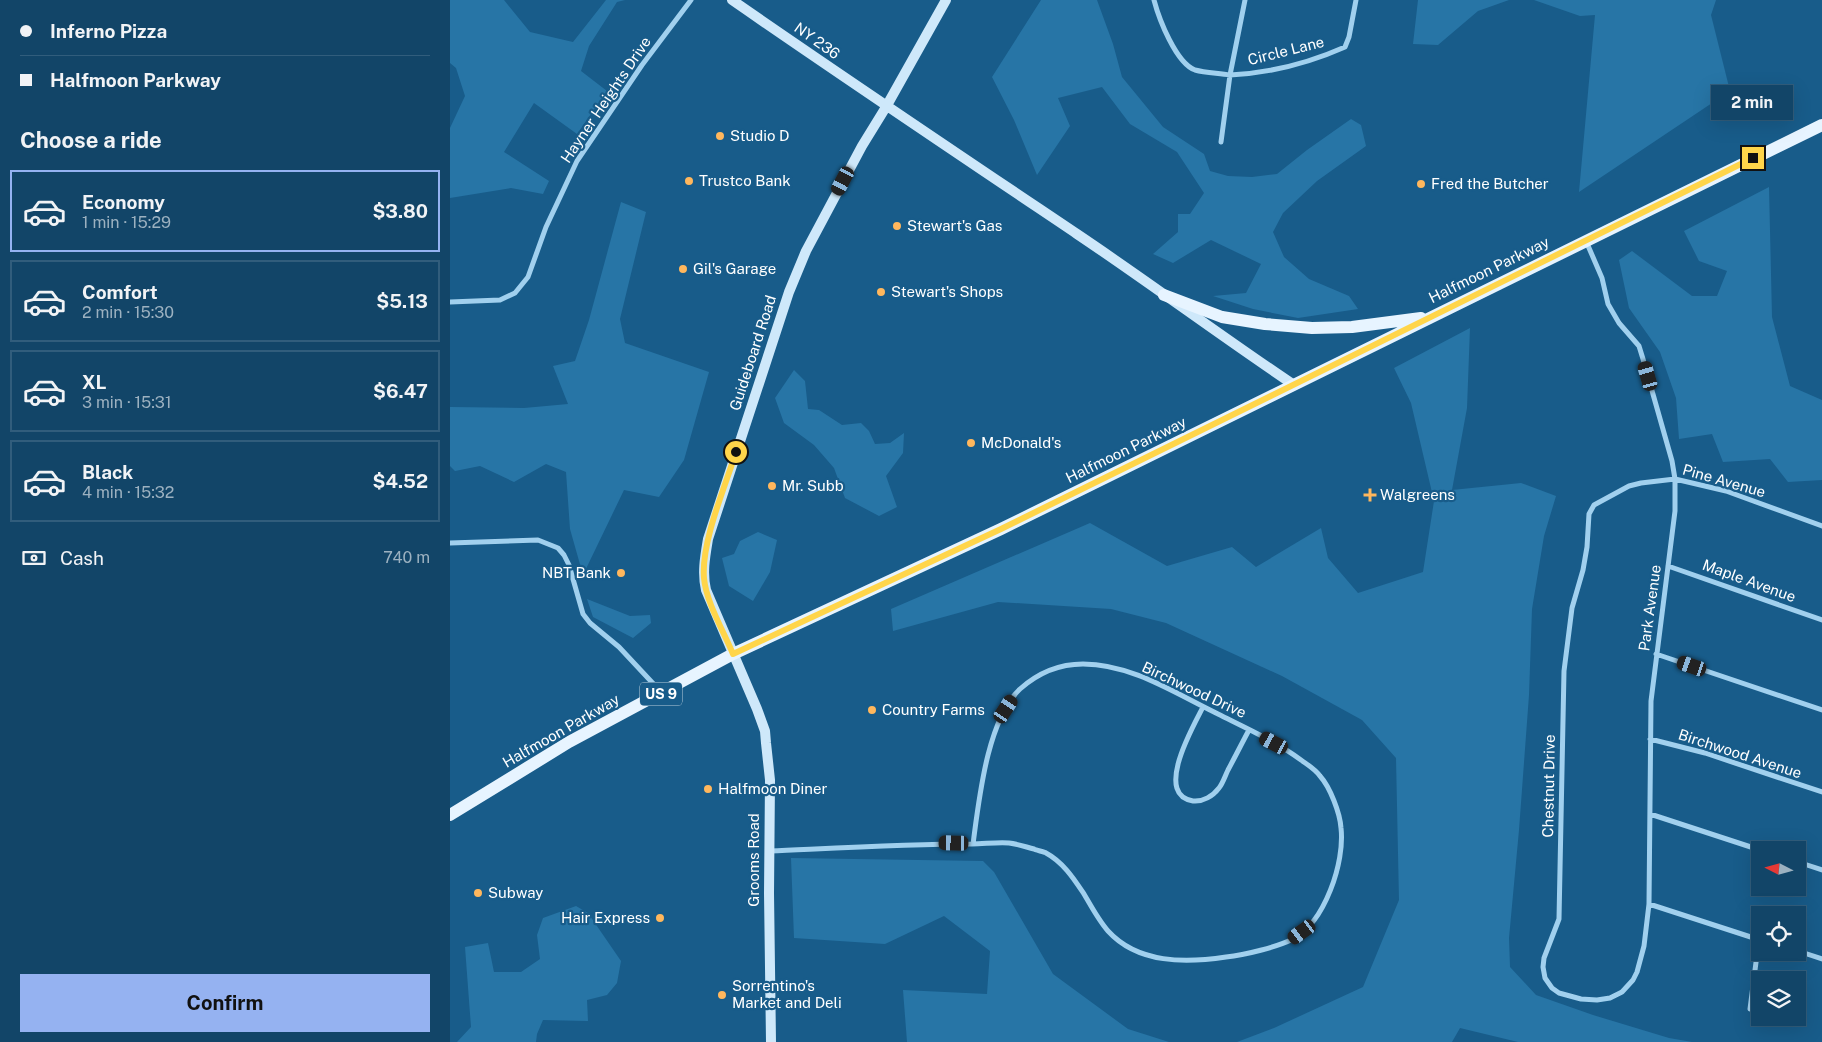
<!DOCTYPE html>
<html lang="en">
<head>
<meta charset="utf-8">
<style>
	:root { --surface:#124568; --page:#1b4c6e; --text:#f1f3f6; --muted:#9cb1c0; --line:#315d7c; --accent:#95b2f1 }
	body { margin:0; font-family:"Public Sans",sans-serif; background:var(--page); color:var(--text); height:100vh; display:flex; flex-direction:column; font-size:19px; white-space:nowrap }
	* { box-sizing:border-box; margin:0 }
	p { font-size:16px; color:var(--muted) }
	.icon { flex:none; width:28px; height:28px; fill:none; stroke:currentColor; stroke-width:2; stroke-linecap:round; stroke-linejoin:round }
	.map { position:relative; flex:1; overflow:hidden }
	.details { display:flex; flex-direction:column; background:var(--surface); width:450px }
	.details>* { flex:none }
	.top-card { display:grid; align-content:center; height:110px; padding:0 20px; background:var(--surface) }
	.needle { width:32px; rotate:276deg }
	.controls { position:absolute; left:1301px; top:841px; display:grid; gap:10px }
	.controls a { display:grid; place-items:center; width:55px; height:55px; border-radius:0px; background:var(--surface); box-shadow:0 5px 20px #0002,0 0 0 1px var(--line); font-size:25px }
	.end { position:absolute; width:22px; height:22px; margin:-11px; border:6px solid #ffd54a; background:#111; box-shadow:0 0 0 2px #111 }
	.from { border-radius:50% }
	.bubble { position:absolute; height:35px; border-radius:0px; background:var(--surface); box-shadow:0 5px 20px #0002,0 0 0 1px var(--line); font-size:16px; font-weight:700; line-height:35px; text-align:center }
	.car { position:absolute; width:15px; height:30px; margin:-15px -8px; border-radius:6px; box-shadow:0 0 4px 1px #0007; background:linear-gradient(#222 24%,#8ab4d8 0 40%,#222 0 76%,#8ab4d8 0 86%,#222 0) }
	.top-card b { display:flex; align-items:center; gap:18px; height:48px; font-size:19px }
	.top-card b+b { border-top:1px solid var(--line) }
	.top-card i { width:12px; height:12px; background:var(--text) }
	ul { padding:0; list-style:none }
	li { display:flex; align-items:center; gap:15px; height:82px; margin:0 10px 8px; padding:0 10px; border:2px solid var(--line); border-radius:0px }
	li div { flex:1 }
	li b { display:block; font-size:19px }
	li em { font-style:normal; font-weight:700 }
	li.current { border-color:var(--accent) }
	li>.icon { width:45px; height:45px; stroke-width:1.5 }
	h2 { padding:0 20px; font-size:22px; line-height:60px }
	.pay { display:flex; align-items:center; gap:12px; height:55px; padding:0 20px; font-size:19px }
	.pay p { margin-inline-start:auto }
	.button { display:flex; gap:10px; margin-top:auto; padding:10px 20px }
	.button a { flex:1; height:58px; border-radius:0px; background:var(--accent); color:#111; font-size:20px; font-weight:700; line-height:58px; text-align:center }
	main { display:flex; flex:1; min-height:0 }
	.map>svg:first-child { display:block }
</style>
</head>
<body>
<main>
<section class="details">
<div class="top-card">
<b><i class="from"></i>Inferno Pizza</b>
<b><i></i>Halfmoon Parkway</b>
</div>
<h2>Choose a ride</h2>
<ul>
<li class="current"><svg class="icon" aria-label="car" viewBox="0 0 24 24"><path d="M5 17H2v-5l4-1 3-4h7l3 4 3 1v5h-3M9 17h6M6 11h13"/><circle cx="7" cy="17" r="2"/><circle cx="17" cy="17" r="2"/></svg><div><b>Economy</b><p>1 min · 15:29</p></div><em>$3.80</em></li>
<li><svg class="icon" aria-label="car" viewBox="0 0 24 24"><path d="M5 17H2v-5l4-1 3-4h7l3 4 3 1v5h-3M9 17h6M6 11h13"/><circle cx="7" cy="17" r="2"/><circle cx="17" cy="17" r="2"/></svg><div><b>Comfort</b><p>2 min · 15:30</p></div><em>$5.13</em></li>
<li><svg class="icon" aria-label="car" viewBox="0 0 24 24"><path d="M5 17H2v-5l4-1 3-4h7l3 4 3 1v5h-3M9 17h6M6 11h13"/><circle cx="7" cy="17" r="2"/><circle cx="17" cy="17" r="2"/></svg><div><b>XL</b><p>3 min · 15:31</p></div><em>$6.47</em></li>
<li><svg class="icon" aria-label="car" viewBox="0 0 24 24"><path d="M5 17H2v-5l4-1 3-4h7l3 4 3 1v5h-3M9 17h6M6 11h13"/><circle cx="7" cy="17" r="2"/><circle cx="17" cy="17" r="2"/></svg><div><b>Black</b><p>4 min · 15:32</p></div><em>$4.52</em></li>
</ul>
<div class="pay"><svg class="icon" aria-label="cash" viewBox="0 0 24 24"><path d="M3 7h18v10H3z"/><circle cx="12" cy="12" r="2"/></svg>Cash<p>740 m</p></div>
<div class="button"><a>Confirm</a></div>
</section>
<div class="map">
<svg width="1372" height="1042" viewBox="0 0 1372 1042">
	<rect width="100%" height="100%" fill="#185c8a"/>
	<!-- green -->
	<path fill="#2775a6" d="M0 0H54L80 32 123 42 156 0H175L167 2 139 46 131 71 157 91 127 134 84 103 54 152 99 181 93 194 61 188 0 198V128L15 96 6 68 0 63Z
		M591 0H647L663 44 672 77 713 127 754 154 760 171 778 176 802 177 827 174 857 150 901 119 911 125 916 146 867 181 833 213 823 232 834 257 859 279 899 296 908 309 848 318 803 309 763 296 796 293 811 264 761 240 723 263 703 254 728 232V214H740L754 193 727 152 680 124 652 87 608 98 620 126 587 175 564 120 542 77Z
		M968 0H1059L1028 11 988 45 963 44Z
		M1084 0H1266L1261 15 1280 91 1129 192 1145 15 1130 16Z
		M1319 187 1322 317 1340 386 1372 400V480L1338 482 1320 459 1273 462 1262 434 1229 439 1226 398 1210 352 1179 308 1169 260 1182 251 1242 296H1267L1277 271 1249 261 1234 231Z
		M171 202 196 212 170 319 175 343 259 372 234 460 209 497 174 490 133 575 120 529 116 472 96 464 64 482 30 466 5 471 0 466V407L74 408 118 404 103 366 125 361 139 320Z
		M1020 328 1017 408 1002 490 1071 483 1106 496 1094 536 1082 609 1079 695 1069 830 1059 938 1060 967 1086 995 1143 1015 1219 1038 1242 1042H1068L1010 1028 1002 1042H787L824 1028 913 987 949 900 946 758 912 720 832 676 716 623 661 609 548 602 443 631 441 609 640 523 717 566 782 547 806 567 871 528 878 558 908 593 973 572 984 501 961 403 944 368Z
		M344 370 355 381 358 409 369 410 392 425 411 423 419 431 425 444 440 443 454 433 453 453 436 476 447 507 429 516 395 498 384 468 364 445 334 423 325 398Z
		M308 532 327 540 320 572 303 601 279 586 272 558 284 554 290 541Z
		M137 599 180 616 200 615 201 623 183 638 143 617Z
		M341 858 533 861 544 872 603 974 678 1029 719 1042H457L453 990 537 994 540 951 494 916 435 944 344 938Z
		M126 906 138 913 171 961 167 983 157 995 137 1000 138 1021 93 1020 87 1034 86 1042H7L21 1027 15 947 38 943 44 972H71L90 959 87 935 93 918Z"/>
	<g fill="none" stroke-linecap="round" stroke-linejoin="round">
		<!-- street -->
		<path stroke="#a1d0ee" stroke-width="5" d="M704 0C709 19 726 63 745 70 756 73 769 73 780 75L771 142
			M795 0 780 75C820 73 859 63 895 47L899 37 906 0
			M1136 241 1152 278 1158 304 1169 323 1189 346 1193 359 1222 461 1225 479V511L1201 701 1199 904 1194 946 1187 972 1183 980 1172 992 1160 998 1147 1000 1131 999 1109 993 1102 988 1095 978 1093 967 1094 958 1109 919 1114 671 1122 608 1133 570 1137 547 1139 514 1144 505 1179 486 1191 483 1225 479 1276 491 1372 526
			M0 302 50 300 65 293 78 277 96 227 127 161 192 65 241 0
			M0 543 88 540 108 548 114 555 119 565 133 614 140 623 169 647 211 692
			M1218 566 1372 620
			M1206 654 1372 710
			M753 707C744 725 703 795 743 801 753 802 763 796 769 788 773 783 775 776 778 770 785 757 792 743 799 730
			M1200 739 1255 753 1372 792
			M1200 814 1310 850
			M320 851C387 848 454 844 522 844 534 844 547 842 559 843 568 844 576 847 584 849 585 850 595 852 596 853 613 862 624 879 634 894 641 906 649 921 658 931 688 964 736 963 776 957 795 955 827 947 843 939 875 922 895 862 891 828 890 813 880 787 870 776 865 769 858 765 851 760 825 741 796 728 768 714 726 694 682 664 633 664 609 664 588 673 570 689 537 720 529 800 523 844
			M1348 862 1372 870
			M1199 904 1310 940
			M1348 951 1372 959
			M1300 1009 1309 939"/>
		<!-- secondary -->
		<path stroke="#cee8fa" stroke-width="10" d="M282 0C396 79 511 156 627 234 700 283 771 336 844 385
			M321 1042 319 893 320 780 316 743 315 731 307 709 256 590C252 573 255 557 258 539L339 292 356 251 412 146 436 107 496 0"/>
		<!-- primary -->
		<path stroke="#e7f4ff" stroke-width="12" d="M714 295 772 317 815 324 862 328 902 327 971 318
			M0 815 119 742 283 654 551 529 1372 125"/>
	</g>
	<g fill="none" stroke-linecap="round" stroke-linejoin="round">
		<!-- route -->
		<path stroke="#ffd54a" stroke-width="6" d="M286 452C275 487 251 542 254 578 256 602 274 632 283 654L551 529 1303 158"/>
	</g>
	<!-- markers -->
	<g fill="#ffb75d" stroke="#185c8a" stroke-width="2">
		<circle cx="270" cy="136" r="5"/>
		<circle cx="239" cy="181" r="5"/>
		<circle cx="971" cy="184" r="5"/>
		<circle cx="447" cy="226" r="5"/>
		<circle cx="233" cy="269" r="5"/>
		<circle cx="431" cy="292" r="5"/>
		<circle cx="521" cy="443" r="5"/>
		<circle cx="322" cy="486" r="5"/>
		<path d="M917.5 487.5h5v5h5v5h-5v5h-5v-5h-5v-5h5z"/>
		<circle cx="171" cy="573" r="5"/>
		<circle cx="422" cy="710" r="5"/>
		<circle cx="258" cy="789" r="5"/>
		<circle cx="28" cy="893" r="5"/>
		<circle cx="210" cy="918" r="5"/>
		<circle cx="272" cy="995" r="5"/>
	</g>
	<g text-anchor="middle" stroke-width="4.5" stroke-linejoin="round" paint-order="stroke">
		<!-- shield labels -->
		<rect fill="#185c8a" stroke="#bacedc" stroke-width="1" x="190" y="682.5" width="42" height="23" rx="4"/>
		<g font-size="14" font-weight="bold" fill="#fff">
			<text x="211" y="699">US 9</text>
		</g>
		<!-- street labels -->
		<g font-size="15" fill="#fff" stroke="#185c8a">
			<text transform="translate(367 41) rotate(35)" y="5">NY 236</text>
			<text transform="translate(836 51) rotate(-14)" y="5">Circle Lane</text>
			<text transform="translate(156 100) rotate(-56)" y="5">Hayner Heights Drive</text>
			<text transform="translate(1039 270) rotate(-26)" y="5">Halfmoon Parkway</text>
			<text transform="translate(303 353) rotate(-72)" y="5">Guideboard Road</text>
			<text transform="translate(676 450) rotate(-26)" y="5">Halfmoon Parkway</text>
			<text transform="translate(1274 481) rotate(16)" y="5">Pine Avenue</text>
			<text transform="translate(1299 581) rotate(20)" y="5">Maple Avenue</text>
			<text transform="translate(1200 608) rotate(-82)" y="5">Park Avenue</text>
			<text transform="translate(744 690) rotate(25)" y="5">Birchwood Drive</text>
			<text transform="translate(111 731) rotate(-30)" y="5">Halfmoon Parkway</text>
			<text transform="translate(1290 754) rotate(18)" y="5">Birchwood Avenue</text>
			<text transform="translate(1099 786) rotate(-89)" y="5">Chestnut Drive</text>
			<text transform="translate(304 860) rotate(-90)" y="5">Grooms Road</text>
		</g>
		<!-- poi labels -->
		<g font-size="15" fill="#fff" stroke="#185c8a" text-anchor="start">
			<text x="280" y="141">Studio D</text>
			<text x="249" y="186">Trustco Bank</text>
			<text x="981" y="189">Fred the Butcher</text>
			<text x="457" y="231">Stewart's Gas</text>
			<text x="243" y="274">Gil's Garage</text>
			<text x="441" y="297">Stewart's Shops</text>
			<text x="531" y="448">McDonald's</text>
			<text x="332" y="491">Mr. Subb</text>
			<text x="930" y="500">Walgreens</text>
			<text x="161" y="578" text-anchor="end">NBT Bank</text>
			<text x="432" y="715">Country Farms</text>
			<text x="268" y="794">Halfmoon Diner</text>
			<text x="38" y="898">Subway</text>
			<text x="200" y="923" text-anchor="end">Hair Express</text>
			<text x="282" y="991">Sorrentino's<tspan x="282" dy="17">Market and Deli</tspan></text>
		</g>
	</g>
</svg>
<div class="controls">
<a><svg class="needle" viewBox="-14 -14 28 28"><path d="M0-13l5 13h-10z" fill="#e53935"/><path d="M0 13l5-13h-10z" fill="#9cb1c0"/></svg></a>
<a><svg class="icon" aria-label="locate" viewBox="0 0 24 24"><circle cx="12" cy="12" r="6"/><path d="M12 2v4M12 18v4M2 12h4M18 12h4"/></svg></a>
<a><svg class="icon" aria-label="layers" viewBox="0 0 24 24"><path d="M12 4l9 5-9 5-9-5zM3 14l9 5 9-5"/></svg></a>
</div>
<i class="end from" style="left:286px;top:452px"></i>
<i class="end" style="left:1303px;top:158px"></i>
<div class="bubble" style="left:1261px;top:85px;width:82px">2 min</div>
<i class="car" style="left:393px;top:181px;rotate:208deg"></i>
<i class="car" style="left:1198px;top:376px;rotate:344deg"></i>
<i class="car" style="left:1242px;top:666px;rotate:289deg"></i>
<i class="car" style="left:556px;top:709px;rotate:33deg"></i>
<i class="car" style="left:824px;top:743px;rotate:298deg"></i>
<i class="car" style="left:504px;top:843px;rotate:271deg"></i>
<i class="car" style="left:852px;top:932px;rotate:234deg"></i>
</div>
</main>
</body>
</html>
